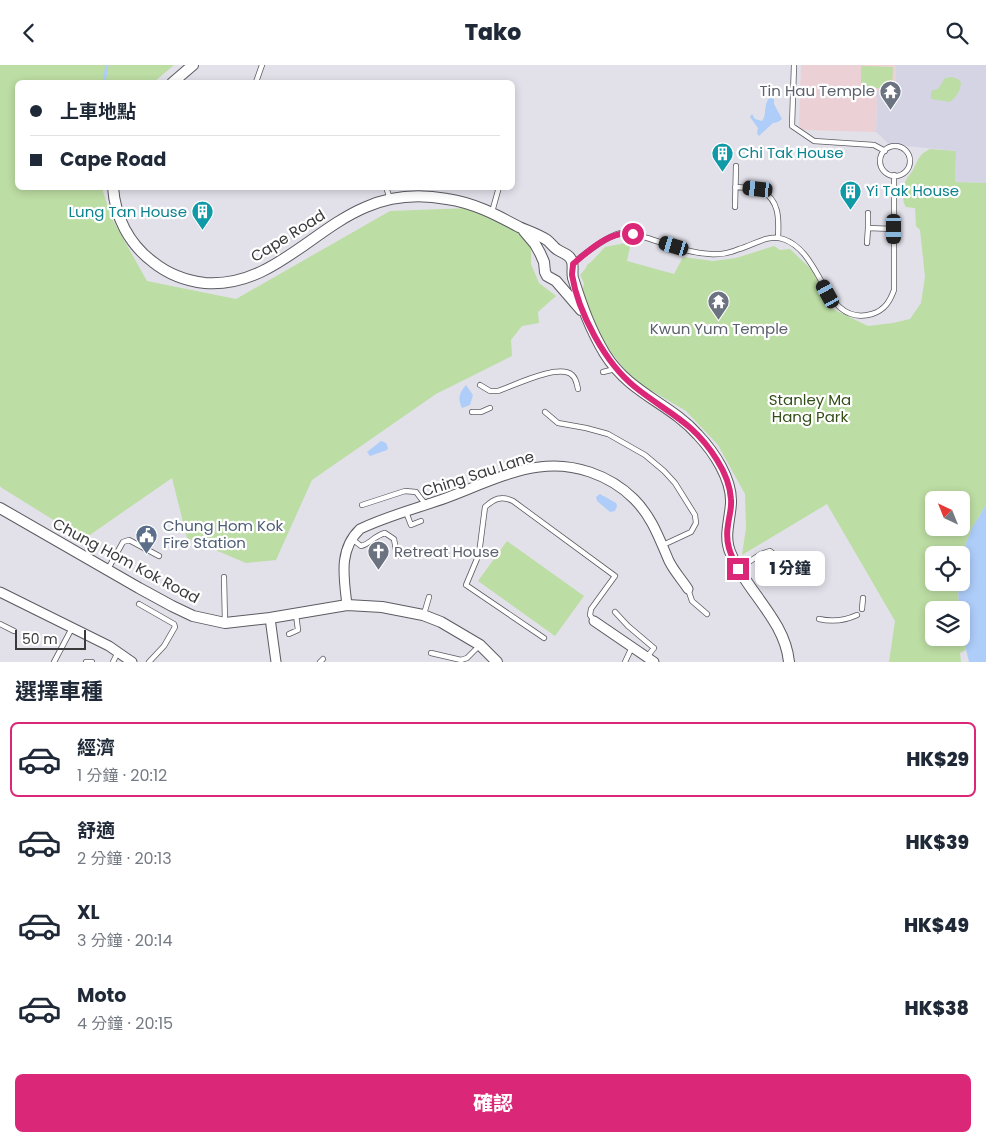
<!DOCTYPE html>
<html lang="zh-TW">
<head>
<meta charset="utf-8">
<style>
	:root { --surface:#fff; --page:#f6f6f7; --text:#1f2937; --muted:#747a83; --line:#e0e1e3; --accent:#db2777 }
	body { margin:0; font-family:Poppins,"Noto Sans TC",sans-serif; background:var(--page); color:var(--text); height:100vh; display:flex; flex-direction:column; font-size:19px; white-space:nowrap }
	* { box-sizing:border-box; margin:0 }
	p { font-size:16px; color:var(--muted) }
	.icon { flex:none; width:28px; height:28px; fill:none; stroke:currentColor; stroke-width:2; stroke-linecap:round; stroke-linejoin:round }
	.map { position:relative; height:597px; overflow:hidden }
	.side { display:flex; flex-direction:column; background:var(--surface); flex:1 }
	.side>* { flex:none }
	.hud { position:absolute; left:15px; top:15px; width:500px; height:110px; border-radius:8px; box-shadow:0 2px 8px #0003; display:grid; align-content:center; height:110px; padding:0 15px; background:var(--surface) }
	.needle { width:32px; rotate:317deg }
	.buttons { position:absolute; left:925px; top:426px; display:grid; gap:10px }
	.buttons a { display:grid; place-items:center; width:45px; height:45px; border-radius:8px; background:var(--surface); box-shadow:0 2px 8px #0003; font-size:25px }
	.scale { position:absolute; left:15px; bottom:12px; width:71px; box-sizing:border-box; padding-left:5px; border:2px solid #3a3a3d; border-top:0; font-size:14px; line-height:18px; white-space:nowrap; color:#3a3a3d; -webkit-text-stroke:4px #fff; paint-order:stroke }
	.end { position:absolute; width:22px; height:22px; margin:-11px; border:6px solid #db2777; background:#fff; box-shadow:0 0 0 2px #fff }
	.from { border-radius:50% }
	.bubble { position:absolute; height:35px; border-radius:8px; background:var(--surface); box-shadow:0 2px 8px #0003; font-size:16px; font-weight:800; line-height:35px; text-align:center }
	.car { position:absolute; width:15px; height:30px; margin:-15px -8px; border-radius:6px; box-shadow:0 0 4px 1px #0007; background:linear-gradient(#222 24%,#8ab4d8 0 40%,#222 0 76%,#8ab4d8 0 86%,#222 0) }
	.hud b { display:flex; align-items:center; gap:18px; height:48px; font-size:19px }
	.hud b+b { border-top:1px solid var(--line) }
	.hud i { width:12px; height:12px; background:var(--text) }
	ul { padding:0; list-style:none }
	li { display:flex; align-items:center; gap:15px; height:75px; margin:0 10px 8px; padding:0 5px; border:2px solid transparent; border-radius:8px }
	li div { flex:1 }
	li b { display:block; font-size:19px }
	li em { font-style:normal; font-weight:800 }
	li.current { border-color:var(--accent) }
	li>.icon { width:45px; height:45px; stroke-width:1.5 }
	h2 { padding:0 15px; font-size:22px; line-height:60px }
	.action { display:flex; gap:10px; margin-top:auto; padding:10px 15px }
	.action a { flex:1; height:58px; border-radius:8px; background:var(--accent); color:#fff; font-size:20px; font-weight:800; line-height:58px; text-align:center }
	header { display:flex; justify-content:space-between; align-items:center; height:65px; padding:0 15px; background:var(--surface); font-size:22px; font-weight:800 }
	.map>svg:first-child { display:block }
</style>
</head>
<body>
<header><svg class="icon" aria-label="back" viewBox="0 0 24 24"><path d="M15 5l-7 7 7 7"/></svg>Tako<svg class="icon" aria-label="search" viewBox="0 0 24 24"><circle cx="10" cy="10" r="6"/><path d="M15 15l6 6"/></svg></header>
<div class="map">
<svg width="986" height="597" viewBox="0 0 986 597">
	<rect width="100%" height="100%" fill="#e2e1ea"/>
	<!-- built -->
	<path fill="#d5d4e5" d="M896 0H986V118L955 117 956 86 896 80 889 79 876 67 877 25 895 26Z"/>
	<!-- education -->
	<path fill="#ebd1d6" d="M801 0H896L895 26 877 25 876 67 804 65 801 64 799 60Z"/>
	<!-- green -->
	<path fill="#bcdda3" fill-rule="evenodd" d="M0 0H174L154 17 18 18V122L102 123 111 152 147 216 236 234 390 146 470 143 524 167 531 182V199L539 218 556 231 538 247 539 258 522 261 511 275 512 291 436 329 312 415 276 495 246 498 187 473 172 413 84 474 2 423 0 421Z
		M861 1 893 2 892 24 861 22Z
		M952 12 958 14 961 17C960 27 957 31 950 37L931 34V26L938 24 945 13Z
		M930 84 956 86 955 117 986 118V440L972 463 961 491 934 490V518H958L959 545H934V572H961V563L967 584 960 588 961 597H889L895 556 827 439 742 490 746 463 745 429 718 380 686 346 632 314 598 270 582 228 584 218 580 210 586 203 587 200 592 196 605 182 631 177 627 196 674 209 683 192 713 196 736 193 774 181 780 185 790 184 811 204 833 244 868 261 893 258 910 254 921 238 925 212 920 165 916 161 915 143 906 142C901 135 903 122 906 115 908 111 911 108 913 105 919 94 918 90 930 84ZM934 435H961V462H934Z
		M507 476 584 531 555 571 478 516Z"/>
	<!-- water -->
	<path fill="#aecdf9" d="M771 31 774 34V39L782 54 778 57 773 58 759 71 757 68 758 63 750 52 752 49 755 54 762 56C768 48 762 40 771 31Z
		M466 320 473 330 470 340 462 343C457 333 460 327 466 320Z
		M381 376 386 378 388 383 387 385 370 391 367 387Z
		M600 429 616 438 617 441 615 446 610 447 597 436 596 432Z
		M986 440V597H969L961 563V545H959L958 518H961V491L972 463Z"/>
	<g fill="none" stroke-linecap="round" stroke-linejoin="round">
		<!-- stream -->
		<path stroke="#aecdf9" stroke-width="3" d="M104 18 107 0"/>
		<defs>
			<path id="service" d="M794 0 792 61 814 76 874 80 885 86
				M256 17 262 0
				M880 96a15 15 0 1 1 30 0a15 15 0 1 1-30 0Z
				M386 122 390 134
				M735 122C743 123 753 122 759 125 780 133 779 155 778 173
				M735 142 736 101
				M492 147 499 122
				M868 148V163
				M867 178 868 163 893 164
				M573 198C586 188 605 172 621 168 629 166 640 171 647 173 667 179 688 188 710 189 720 190 730 188 739 184 754 180 767 169 783 174 824 187 823 263 872 249 885 245 890 236 894 225V110
				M603 307 615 304
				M480 320 490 326H498C513 321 559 298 572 310 576 313 577 319 578 324
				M472 347H481L490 343
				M545 347 558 358 586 363 608 369 645 390 664 406 675 418 695 450 696 458 691 467 663 480
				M362 440 405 426 416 427 426 440
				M406 447 411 460 421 456
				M352 474 361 481C370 479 374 471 385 468L394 474 397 491
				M108 504 123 477 129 475 159 491
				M738 504 761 489 770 486 775 490
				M224 512 225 558
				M688 524 692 536 707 549
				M139 539 174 559 175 562 164 581 149 597
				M862 544 863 533
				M615 547 628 561 654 583 647 592
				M424 549 429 532
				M819 554C832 557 844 556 857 550
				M0 559 14 566
				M289 569 298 565 296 550
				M544 573 466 520 479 489 485 442C494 434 501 430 513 436L615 511 591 544 590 550 594 556
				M431 588 461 595 467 593 479 581
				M54 597 72 563
				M86 597H92
				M113 597 118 587
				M320 597 323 594
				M625 597 632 582"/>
			<path id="minor" d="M0 527 109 581 132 597
				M347 540C344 513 338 485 360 464 387 451 418 443 446 433 473 423 511 405 539 402 573 397 610 410 634 434 652 452 659 473 669 496 674 506 682 515 688 524
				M270 553 276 597
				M594 556 654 597"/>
			<path id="tertiary" d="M172 18 193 0
				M113 122C115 152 129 179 153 197 168 209 187 216 205 218 270 223 311 165 366 142 391 131 420 129 447 134 474 138 495 149 519 162 528 166 538 169 547 175 551 178 554 183 558 185 561 187 564 188 567 190 576 196 571 205 573 213 582 241 590 264 605 289 630 329 670 338 698 370 714 387 732 414 731 438 730 456 723 472 731 489 746 526 785 555 789 597
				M524 166 535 179 540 188 544 197 545 207 547 211 556 216 581 245
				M0 443 139 523 172 541 193 551 225 558 270 553 347 540 382 542 423 550 441 557 480 580 497 597"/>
		</defs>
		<!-- service casing -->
		<use href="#service" stroke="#5b5b62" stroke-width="6"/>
		<!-- minor casing -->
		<use href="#minor" stroke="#5b5b62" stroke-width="11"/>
		<!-- tertiary casing -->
		<use href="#tertiary" stroke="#5b5b62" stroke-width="12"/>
		<!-- service -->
		<use href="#service" stroke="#fff" stroke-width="4.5"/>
		<!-- minor -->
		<use href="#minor" stroke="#fff" stroke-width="9"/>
		<!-- tertiary -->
		<use href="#tertiary" stroke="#fff" stroke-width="10"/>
	</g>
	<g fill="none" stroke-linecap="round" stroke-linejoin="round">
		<!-- route -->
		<path stroke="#db2777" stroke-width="6" d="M633 169C612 164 588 186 573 199 573 203 572 206 572 210 578 247 605 298 635 322 667 348 693 356 717 395 724 406 730 420 731 434 732 443 729 451 728 460 725 477 730 489 738 504"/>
	</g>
	<!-- icons -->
	<defs>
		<symbol id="temple-pin" viewBox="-11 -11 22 30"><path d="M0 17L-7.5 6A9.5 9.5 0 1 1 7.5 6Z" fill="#6b7280" stroke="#fff"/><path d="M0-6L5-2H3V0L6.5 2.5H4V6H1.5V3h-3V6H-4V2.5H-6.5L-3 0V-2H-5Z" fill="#fff"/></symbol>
		<symbol id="building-pin" viewBox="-11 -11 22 30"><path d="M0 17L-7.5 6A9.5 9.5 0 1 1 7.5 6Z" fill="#0f9aa8" stroke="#fff"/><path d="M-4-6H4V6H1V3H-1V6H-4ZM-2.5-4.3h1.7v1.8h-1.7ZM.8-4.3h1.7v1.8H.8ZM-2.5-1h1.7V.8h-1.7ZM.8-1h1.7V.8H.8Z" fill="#fff"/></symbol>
		<symbol id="civic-pin" viewBox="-11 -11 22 30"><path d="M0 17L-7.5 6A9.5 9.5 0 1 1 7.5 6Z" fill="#5c6f8a" stroke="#fff"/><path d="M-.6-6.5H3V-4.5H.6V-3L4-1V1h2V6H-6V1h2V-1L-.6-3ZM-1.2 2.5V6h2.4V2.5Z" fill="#fff"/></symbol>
		<symbol id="church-pin" viewBox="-11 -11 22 30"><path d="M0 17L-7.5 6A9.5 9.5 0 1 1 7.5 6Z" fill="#6b7280" stroke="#fff"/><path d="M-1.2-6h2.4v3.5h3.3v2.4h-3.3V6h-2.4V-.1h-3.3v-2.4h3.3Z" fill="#fff"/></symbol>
	</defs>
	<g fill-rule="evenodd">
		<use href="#temple-pin" x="878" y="14" width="25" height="34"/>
		<use href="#building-pin" x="710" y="76" width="25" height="34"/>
		<use href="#building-pin" x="838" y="114" width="25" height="34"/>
		<use href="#building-pin" x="190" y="134" width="25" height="34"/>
		<use href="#temple-pin" x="706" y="224" width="25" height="34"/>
		<use href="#civic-pin" x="134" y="458" width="25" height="34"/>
		<use href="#church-pin" x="366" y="474" width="25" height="34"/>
	</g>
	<g text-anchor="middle" stroke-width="4.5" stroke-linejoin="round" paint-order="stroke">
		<!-- worship labels -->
		<g font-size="15" fill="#5b616d" stroke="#fff" text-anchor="end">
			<text x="875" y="31">Tin Hau Temple</text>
			<text x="719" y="269" text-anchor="middle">Kwun Yum Temple</text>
			<text x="394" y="492" text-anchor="start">Retreat House</text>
		</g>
		<!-- culture labels -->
		<g font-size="15" fill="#0d838f" stroke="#fff" text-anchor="start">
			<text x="738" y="93">Chi Tak House</text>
			<text x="866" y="131">Yi Tak House</text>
			<text x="187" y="152" text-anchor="end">Lung Tan House</text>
		</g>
		<!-- street labels -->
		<g font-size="15" fill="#3a3a3d" stroke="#fff">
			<text transform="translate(288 171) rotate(-32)" y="5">Cape Road</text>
			<text transform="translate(478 409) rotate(-18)" y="5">Ching Sau Lane</text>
			<text transform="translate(126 496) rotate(28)" y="5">Chung Hom Kok Road</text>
		</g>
		<!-- park labels -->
		<g font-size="15" fill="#334f17" stroke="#fff">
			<text x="810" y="340">Stanley Ma<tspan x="810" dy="17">Hang Park</tspan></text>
		</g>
		<!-- service labels -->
		<g font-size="15" fill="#4e5e75" stroke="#fff" text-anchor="start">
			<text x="163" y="466">Chung Hom Kok<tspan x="163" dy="17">Fire Station</tspan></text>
		</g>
	</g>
</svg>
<div class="buttons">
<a><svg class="needle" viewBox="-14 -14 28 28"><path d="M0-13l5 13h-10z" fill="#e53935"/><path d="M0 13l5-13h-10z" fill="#747a83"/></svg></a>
<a><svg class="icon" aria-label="locate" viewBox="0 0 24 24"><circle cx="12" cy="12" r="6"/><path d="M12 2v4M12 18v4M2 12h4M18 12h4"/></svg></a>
<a><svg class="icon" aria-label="layers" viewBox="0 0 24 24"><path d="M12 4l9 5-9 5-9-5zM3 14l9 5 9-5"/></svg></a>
</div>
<div class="scale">50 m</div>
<i class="end from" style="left:633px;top:169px"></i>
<i class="end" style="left:738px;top:504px"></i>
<div class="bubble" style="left:755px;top:486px;width:70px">1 分鐘</div>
<i class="car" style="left:758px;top:124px;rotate:276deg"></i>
<i class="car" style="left:894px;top:164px;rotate:180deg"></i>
<i class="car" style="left:674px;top:181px;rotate:287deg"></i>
<i class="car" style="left:828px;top:229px;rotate:331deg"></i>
<div class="hud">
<b><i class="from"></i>上車地點</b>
<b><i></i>Cape Road</b>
</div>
</div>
<section class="side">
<h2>選擇車種</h2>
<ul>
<li class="current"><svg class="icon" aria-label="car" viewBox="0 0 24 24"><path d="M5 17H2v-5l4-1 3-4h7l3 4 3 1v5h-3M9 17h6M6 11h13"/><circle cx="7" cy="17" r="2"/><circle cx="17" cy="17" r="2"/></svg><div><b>經濟</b><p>1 分鐘 · 20:12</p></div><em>HK$29</em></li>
<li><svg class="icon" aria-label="car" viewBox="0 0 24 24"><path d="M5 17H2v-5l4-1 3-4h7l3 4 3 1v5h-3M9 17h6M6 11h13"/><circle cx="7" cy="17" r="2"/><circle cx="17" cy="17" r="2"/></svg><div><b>舒適</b><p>2 分鐘 · 20:13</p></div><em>HK$39</em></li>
<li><svg class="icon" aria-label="car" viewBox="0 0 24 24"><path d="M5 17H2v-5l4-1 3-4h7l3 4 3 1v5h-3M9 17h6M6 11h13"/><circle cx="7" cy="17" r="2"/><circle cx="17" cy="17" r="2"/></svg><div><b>XL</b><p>3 分鐘 · 20:14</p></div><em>HK$49</em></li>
<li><svg class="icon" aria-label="car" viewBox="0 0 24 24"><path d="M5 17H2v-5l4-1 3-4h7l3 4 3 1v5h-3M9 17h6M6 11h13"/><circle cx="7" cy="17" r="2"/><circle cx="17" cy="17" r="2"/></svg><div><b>Moto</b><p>4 分鐘 · 20:15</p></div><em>HK$38</em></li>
</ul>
<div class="action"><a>確認</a></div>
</section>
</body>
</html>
